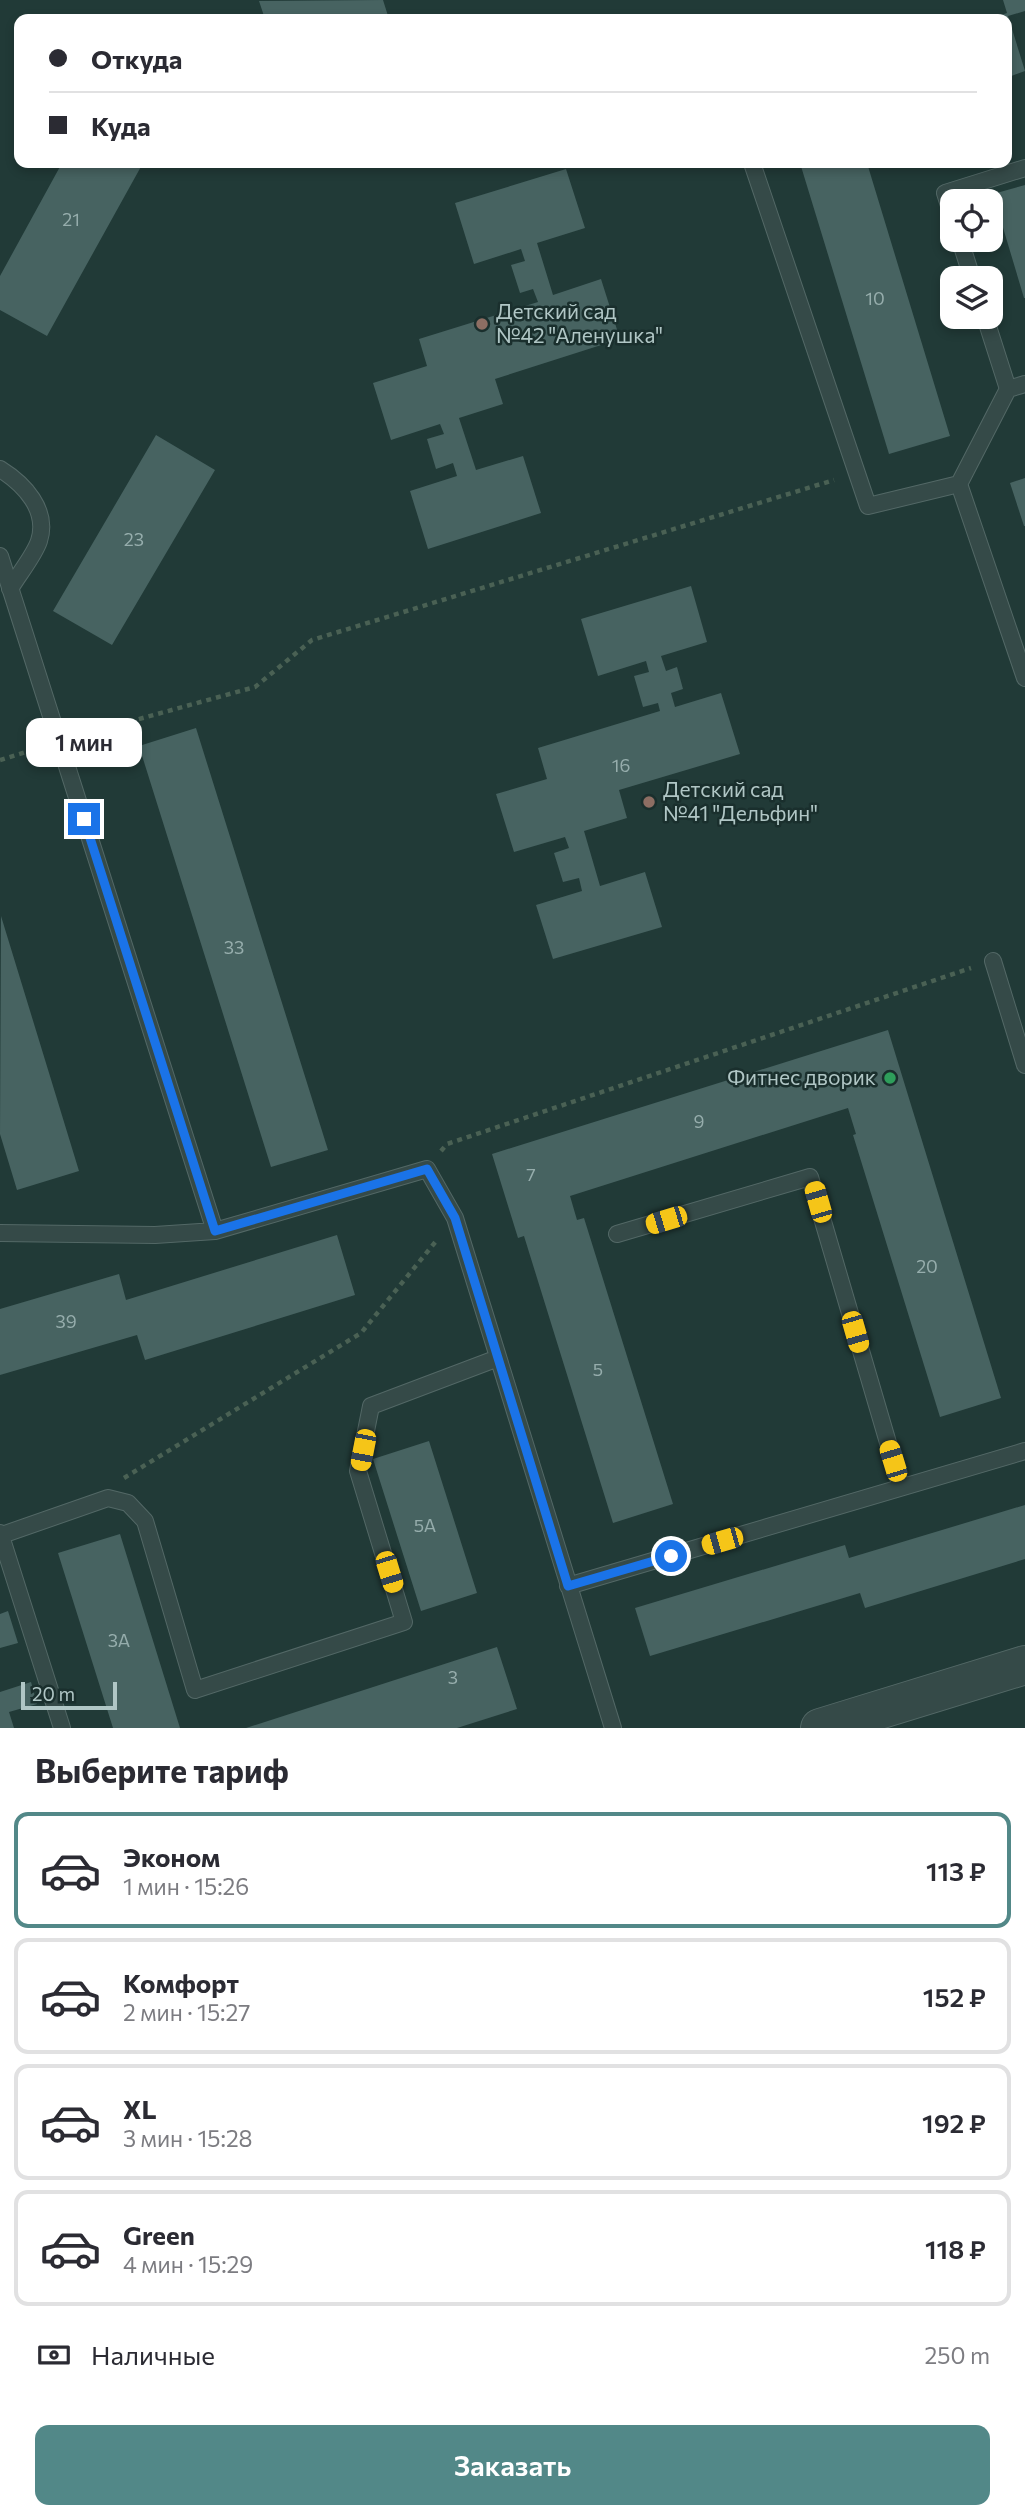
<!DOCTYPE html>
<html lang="ru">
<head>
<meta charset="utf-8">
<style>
	:root { --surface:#fff; --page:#f7f7f7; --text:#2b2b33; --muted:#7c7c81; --line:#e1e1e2; --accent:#528888 }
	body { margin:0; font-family:Commissioner,sans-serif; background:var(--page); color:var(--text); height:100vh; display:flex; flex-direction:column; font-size:26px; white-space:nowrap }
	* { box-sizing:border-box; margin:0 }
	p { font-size:23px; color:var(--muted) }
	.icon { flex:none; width:38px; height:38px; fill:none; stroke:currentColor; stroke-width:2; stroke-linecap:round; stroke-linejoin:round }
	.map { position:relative; height:1728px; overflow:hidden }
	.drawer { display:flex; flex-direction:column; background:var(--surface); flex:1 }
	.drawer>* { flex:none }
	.hud { position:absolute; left:14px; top:14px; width:998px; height:154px; border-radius:14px; box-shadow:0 4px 10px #0003; display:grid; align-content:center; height:154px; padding:0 35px; background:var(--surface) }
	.buttons { position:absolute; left:940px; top:189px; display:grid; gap:14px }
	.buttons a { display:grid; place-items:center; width:63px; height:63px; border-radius:14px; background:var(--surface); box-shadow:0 4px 10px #0003; font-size:35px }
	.scale { position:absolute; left:21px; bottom:18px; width:96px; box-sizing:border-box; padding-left:7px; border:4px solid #b0c6c5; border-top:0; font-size:19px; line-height:24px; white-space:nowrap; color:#b0c6c5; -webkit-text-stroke:5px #1a2f2d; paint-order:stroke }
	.end { position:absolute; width:32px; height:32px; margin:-16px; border:9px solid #1a73e8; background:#fff; box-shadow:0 0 0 4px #fff }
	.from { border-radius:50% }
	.bubble { position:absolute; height:49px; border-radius:14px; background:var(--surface); box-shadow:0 4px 10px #0003; font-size:23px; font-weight:600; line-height:49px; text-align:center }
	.car { position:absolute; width:21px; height:42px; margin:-21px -10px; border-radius:9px; box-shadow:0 0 5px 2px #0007; background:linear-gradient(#f5c518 24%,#345 0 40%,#f5c518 0 76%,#345 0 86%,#f5c518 0) }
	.hud b { display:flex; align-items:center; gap:24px; height:66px; font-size:26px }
	.hud b+b { border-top:2px solid var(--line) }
	.hud i { width:18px; height:18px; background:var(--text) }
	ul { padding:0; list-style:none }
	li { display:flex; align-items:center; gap:21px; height:116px; margin:0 14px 10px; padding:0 21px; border:4px solid var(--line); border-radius:14px }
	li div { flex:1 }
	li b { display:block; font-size:26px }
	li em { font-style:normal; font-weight:600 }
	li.on { border-color:var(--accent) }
	li>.icon { width:63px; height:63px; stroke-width:1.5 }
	h2 { padding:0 35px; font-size:32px; line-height:84px }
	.pay { display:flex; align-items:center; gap:18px; height:77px; padding:0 35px; font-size:26px }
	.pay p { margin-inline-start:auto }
	.action { display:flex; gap:14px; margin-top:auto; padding:14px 35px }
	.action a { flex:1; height:80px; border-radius:14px; background:var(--accent); color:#fff; font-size:28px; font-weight:600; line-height:80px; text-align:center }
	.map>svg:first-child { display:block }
</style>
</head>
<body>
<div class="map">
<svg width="1025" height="1728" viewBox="0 0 1025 1728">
	<rect width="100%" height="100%" fill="#213a37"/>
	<!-- building -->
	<path fill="#476361" d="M383 0 389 19H265L259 1Z
		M1003 0H1025V11L1008 16 1025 71 1006 78V19H990L1007 13Z
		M62 163H143L47 336 0 310V276Z
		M800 163H867L950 436 889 454Z
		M566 169 585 228 537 243 553 295 601 279 620 339 495 379 503 404 459 418 476 470 523 456 541 513 428 549 410 491 457 476 453 463 436 469 427 439 444 434 440 424 391 440 373 383 427 366 419 339 538 302 533 289 520 293 511 265 525 261 521 249 474 264 455 203Z
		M1025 185V298H1024L993 194Z
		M156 435 215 470 112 645 53 611Z
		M1025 478V526H1024L1010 483Z
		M691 586 707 642 661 656 666 671 677 667 683 689 671 693 675 707 721 693 740 754 619 790 627 818 584 831 600 886 645 872 662 927 553 959 536 905 582 891 579 878 563 882 554 853 569 848 565 837 514 852 496 794 547 779 538 748 660 711 658 703 643 707 634 676 649 672 646 661 598 676 581 619Z
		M196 728 328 1150 271 1167 139 746Z
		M1 916 79 1171 17 1190 0 1134Z
		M888 1030 1001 1398 940 1417 853 1135 856 1134 848 1108 570 1196 577 1220 584 1218 673 1504 613 1523 524 1236 518 1238 492 1154Z
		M337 1235 355 1295 145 1360 137 1335 0 1375V1309L119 1274 126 1300Z
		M429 1441 477 1593 421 1611 373 1459Z
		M1025 1505V1559L865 1608 860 1593 650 1656 635 1608 845 1545 849 1558Z
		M120 1534 180 1728H113L58 1553Z
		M8 1611 18 1643 0 1648V1614Z
		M497 1647 517 1709 457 1728H246Z
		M31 1682 37 1704 9 1712 14 1728H0V1692Z"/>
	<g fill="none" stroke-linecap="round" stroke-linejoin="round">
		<defs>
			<path id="service" d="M752 163 868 506 959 484
				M952 215 945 193 1025 168
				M960 240 972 278
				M985 317 1008 389 959 484 1025 678
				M1008 389 1025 384
				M0 469C24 484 49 510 39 541 34 556 18 575 10 589
				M0 556 215 1231 427 1169 455 1218 613 1728
				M993 961 1025 1065
				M0 1233 155 1235 215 1231
				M617 1234 810 1177 901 1487
				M0 1533 62 1728
				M2 1535 108 1498 128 1503 145 1521 195 1690 404 1622 358 1471 371 1406 498 1358
				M568 1586 1025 1451"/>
			<path id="tertiary" d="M820 1728 1025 1665"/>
		</defs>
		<!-- service casing -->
		<use href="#service" stroke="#536866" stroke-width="18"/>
		<!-- tertiary casing -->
		<use href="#tertiary" stroke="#536866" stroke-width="40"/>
		<!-- path -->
		<path stroke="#4a6154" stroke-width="4.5" stroke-dasharray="5 5" stroke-linecap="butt" d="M81 735 255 687 312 640 834 480
			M0 760 36 749
			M441 1151 447 1144 971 968
			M124 1478 361 1333 437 1240"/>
		<!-- service -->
		<use href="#service" stroke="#354a48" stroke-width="16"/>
		<!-- tertiary -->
		<use href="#tertiary" stroke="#354a48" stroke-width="38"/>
	</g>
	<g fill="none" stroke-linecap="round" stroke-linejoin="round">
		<!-- route -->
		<path stroke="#1a73e8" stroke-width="9" d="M84 819 215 1231 427 1169 455 1218 568 1586 671 1556"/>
	</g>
	<!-- markers -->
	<g fill="#8d6e63" stroke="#1a2f2d" stroke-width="2.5">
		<circle cx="482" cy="324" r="7"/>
		<circle cx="649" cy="802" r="7"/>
	</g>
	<circle fill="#2e9e5b" stroke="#1a2f2d" stroke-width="2.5" cx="890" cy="1078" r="7"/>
	<g text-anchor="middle" stroke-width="5" stroke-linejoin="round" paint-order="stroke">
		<!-- number labels -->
		<g font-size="18" fill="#96adac">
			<text x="71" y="226">21</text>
			<text x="875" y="305">10</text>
			<text x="134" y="546">23</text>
			<text x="621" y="772">16</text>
			<text x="234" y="954">33</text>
			<text x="699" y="1128">9</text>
			<text x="531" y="1181">7</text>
			<text x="927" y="1273">20</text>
			<text x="66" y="1328">39</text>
			<text x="598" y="1376">5</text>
			<text x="425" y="1532">5А</text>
			<text x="119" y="1647">3А</text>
			<text x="453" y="1684">3</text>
		</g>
		<!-- poi labels -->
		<g font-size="21" fill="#b0c6c5" stroke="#1a2f2d" text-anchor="start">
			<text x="496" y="319">Детский сад<tspan x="496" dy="24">№42 "Аленушка"</tspan></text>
			<text x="663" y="797">Детский сад<tspan x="663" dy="24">№41 "Дельфин"</tspan></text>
			<text x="876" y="1085" text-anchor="end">Фитнес дворик</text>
		</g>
	</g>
</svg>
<div class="buttons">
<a><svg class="icon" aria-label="locate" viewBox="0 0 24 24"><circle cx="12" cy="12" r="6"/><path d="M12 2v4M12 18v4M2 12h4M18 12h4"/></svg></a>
<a><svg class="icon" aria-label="layers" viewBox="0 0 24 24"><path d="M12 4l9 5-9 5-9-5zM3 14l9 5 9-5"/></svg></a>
</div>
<div class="scale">20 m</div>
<i class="end from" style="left:671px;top:1556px"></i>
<i class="end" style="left:84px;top:819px"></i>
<div class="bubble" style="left:26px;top:718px;width:116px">1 мин</div>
<i class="car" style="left:818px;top:1202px;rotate:344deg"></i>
<i class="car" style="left:666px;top:1220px;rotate:253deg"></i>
<i class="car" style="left:855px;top:1332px;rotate:164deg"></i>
<i class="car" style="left:363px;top:1450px;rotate:191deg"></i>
<i class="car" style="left:893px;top:1461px;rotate:343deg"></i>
<i class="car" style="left:722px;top:1541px;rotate:254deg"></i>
<i class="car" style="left:389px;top:1572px;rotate:163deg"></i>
<div class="hud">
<b><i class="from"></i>Откуда</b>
<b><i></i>Куда</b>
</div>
</div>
<section class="drawer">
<h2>Выберите тариф</h2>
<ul>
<li class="on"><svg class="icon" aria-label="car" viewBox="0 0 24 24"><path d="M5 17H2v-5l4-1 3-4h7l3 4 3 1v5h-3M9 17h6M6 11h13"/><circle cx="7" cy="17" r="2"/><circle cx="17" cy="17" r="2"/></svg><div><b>Эконом</b><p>1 мин · 15:26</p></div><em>113 ₽</em></li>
<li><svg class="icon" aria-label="car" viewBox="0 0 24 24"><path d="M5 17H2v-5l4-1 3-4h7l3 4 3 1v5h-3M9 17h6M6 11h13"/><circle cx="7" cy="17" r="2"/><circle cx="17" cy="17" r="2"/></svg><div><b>Комфорт</b><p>2 мин · 15:27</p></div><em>152 ₽</em></li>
<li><svg class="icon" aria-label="car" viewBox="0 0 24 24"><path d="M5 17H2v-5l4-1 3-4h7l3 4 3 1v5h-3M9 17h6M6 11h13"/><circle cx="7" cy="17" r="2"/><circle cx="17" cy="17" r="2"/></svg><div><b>XL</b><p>3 мин · 15:28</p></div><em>192 ₽</em></li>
<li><svg class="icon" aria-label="car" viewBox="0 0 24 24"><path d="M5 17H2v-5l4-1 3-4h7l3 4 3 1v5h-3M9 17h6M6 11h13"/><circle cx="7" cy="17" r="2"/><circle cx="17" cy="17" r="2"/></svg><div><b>Green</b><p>4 мин · 15:29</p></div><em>118 ₽</em></li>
</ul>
<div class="pay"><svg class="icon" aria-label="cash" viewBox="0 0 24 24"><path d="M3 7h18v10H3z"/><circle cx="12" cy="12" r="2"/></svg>Наличные<p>250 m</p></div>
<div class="action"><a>Заказать</a></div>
</section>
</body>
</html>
